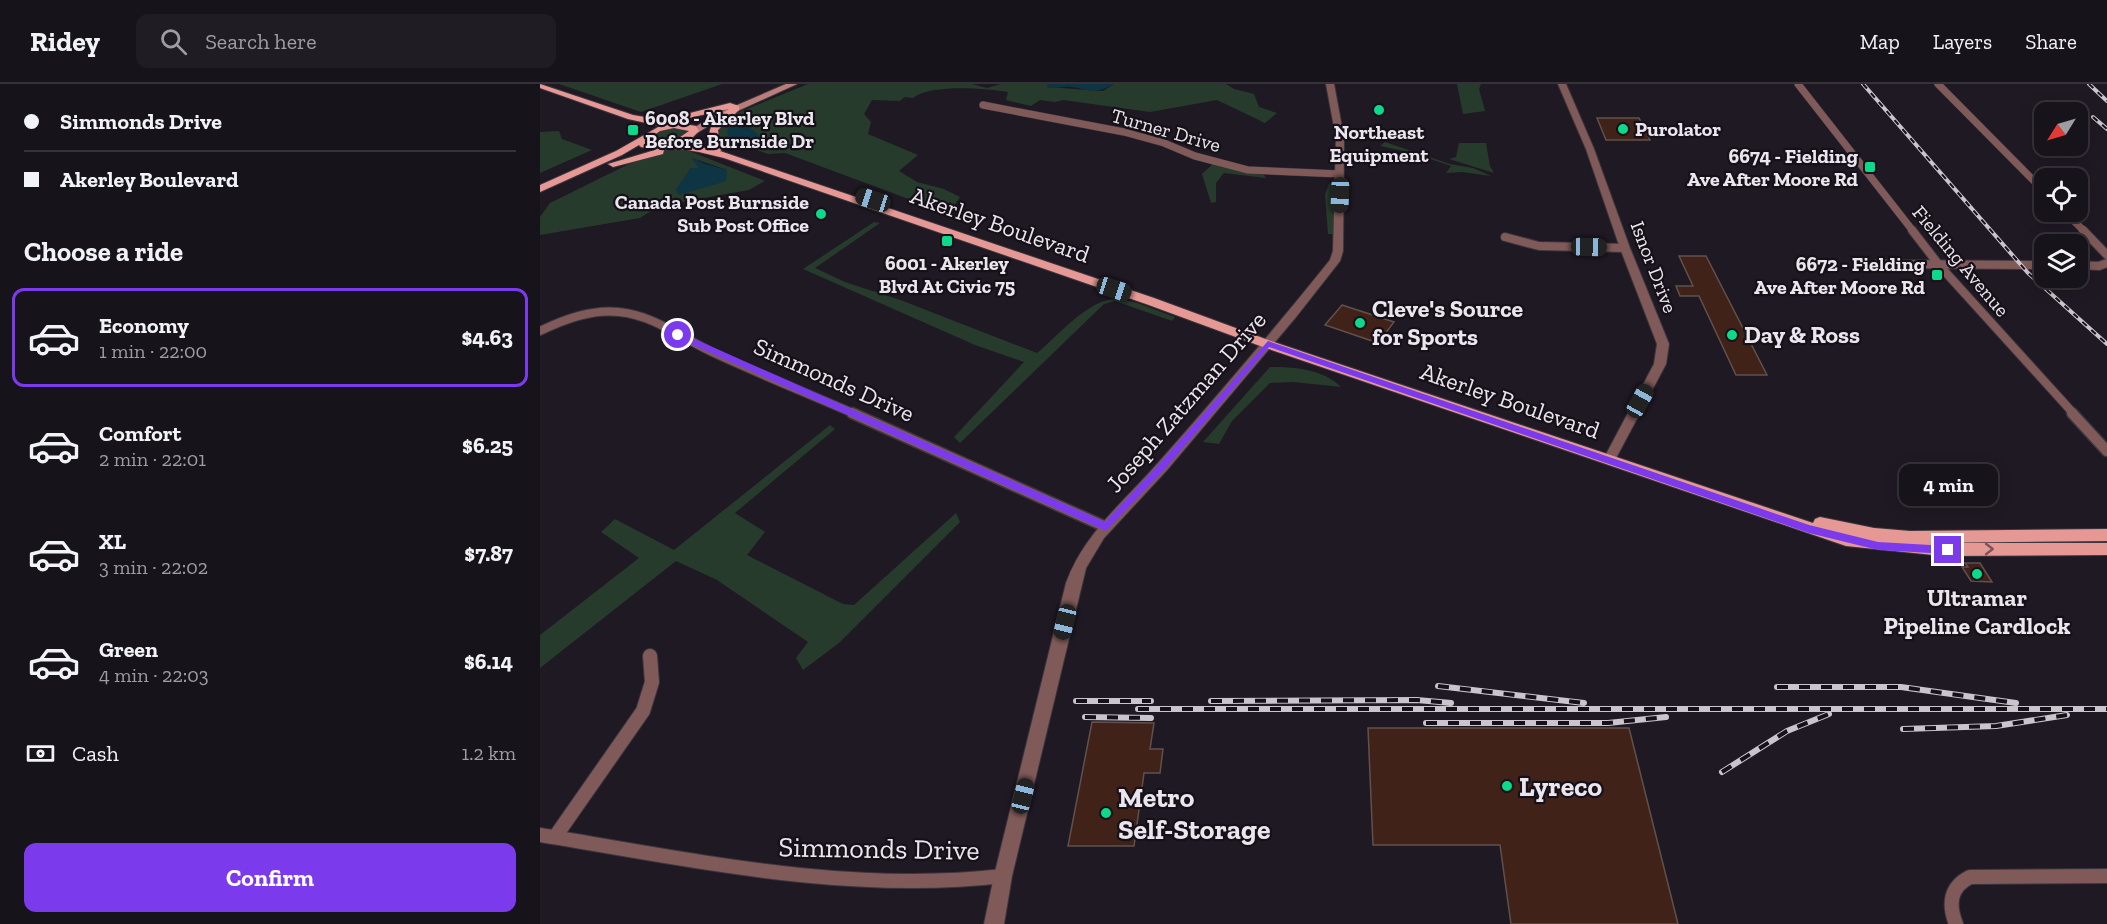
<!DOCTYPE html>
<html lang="en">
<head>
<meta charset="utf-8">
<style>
	:root { --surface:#17131a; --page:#201c23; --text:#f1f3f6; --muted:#9e9ea2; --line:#363239; --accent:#7c3aed }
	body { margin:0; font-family:"Zilla Slab",serif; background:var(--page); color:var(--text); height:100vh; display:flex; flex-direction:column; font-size:22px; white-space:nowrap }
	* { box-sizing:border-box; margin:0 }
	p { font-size:20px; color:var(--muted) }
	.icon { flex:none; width:33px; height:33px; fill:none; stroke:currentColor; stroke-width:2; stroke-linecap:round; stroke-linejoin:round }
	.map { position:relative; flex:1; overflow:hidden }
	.sheet { display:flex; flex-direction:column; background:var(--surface); width:540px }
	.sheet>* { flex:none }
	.banner { display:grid; align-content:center; height:132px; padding:0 24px; background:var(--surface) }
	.needle { width:39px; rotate:233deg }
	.fabs { position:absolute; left:1494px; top:18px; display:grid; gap:12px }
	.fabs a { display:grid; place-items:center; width:54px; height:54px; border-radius:12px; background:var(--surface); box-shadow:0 3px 15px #0003,0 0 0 2px var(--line); font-size:30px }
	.end { position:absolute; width:27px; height:27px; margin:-14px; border:8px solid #7c3aed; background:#fff; box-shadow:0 0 0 3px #fff }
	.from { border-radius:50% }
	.bubble { position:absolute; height:42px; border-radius:12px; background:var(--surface); box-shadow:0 3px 15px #0003,0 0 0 2px var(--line); font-size:20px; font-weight:700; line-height:42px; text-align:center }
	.car { position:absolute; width:18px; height:36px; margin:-18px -9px; border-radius:8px; box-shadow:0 0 4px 2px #0007; background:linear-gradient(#222 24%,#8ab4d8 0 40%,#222 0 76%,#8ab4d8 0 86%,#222 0) }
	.banner b { display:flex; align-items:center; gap:21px; height:57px; font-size:22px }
	.banner b+b { border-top:2px solid var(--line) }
	.banner i { width:15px; height:15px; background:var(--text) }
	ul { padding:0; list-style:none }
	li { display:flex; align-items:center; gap:18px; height:99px; margin:0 12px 9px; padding:0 12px; border:3px solid transparent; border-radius:12px }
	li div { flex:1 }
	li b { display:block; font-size:22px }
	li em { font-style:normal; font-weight:700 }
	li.current { border-color:var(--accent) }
	li>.icon { width:54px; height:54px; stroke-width:1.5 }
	h2 { padding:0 24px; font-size:27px; line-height:72px }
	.pay { display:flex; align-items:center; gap:15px; height:66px; padding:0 24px; font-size:22px }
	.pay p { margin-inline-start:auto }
	.action { display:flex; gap:12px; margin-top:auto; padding:12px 24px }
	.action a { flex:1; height:69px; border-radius:12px; background:var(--accent); color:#fff; font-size:24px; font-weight:700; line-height:69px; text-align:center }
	header { display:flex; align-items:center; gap:36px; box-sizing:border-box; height:84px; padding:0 30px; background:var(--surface); border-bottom:2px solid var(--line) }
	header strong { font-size:28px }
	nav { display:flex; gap:33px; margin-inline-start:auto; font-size:21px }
	.search { width:420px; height:54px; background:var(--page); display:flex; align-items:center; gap:15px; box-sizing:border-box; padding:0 21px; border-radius:12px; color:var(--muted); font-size:22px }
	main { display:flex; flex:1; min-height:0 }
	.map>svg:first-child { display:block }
</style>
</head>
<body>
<header>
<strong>Ridey</strong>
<div class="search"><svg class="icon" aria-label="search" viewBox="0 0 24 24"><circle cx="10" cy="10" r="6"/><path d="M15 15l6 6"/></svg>Search here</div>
<nav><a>Map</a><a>Layers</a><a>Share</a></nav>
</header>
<main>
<section class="sheet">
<div class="banner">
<b><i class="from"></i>Simmonds Drive</b>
<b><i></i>Akerley Boulevard</b>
</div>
<h2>Choose a ride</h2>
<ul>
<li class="current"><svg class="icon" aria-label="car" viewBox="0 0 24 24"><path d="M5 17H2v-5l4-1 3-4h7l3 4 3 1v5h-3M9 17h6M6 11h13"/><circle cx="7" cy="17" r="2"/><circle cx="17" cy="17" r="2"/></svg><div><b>Economy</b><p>1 min · 22:00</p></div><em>$4.63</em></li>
<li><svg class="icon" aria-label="car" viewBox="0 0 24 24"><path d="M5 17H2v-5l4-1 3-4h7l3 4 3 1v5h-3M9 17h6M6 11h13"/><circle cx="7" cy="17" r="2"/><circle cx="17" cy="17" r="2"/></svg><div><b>Comfort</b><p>2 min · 22:01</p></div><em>$6.25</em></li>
<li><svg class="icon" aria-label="car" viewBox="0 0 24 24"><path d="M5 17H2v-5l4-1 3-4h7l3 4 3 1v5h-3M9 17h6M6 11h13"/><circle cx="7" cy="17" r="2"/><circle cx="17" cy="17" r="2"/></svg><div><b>XL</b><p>3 min · 22:02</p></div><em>$7.87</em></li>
<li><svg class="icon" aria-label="car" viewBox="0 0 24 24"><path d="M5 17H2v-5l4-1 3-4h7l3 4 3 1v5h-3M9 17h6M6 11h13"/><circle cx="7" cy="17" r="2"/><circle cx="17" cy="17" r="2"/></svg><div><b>Green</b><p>4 min · 22:03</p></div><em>$6.14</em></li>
</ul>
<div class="pay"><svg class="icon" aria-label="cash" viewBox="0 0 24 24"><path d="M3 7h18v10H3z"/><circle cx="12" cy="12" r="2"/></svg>Cash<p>1.2 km</p></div>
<div class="action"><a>Confirm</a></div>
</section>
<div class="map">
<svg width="1567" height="840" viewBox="0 0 1567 840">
	<rect width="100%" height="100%" fill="#1f1923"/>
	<!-- green -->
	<path fill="#263b2b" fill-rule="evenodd" d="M19 0H182L101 28Z
		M268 0H432L447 4 461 0H507V3L563 7 574 0H686L694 5 714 10 719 23 737 29 725 39 677 16 610 28 523 16 515 18 500 16 491 22 466 16 468 8C444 4 390 0 373 14L365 13 360 17 332 16 324 30 331 38 328 50 378 71 359 87 377 98 404 105 420 113 409 130 245 69 228 70 170 50 174 42 197 29Z
		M917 0H941L939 5 945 27 923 30Z
		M131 43 147 45 149 48 139 58 106 61 105 53Z
		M19 47 22 55 52 66 0 89V48Z
		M845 58 910 80 933 84 951 92 922 88 906 89 911 82 873 69 840 62Z
		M919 59H946L950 82 954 89 909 75 916 73Z
		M134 61 225 97 209 106 119 122 100 134 0 151V133L10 119 101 74ZM152 74 187 86 176 100 136 106 151 84H159Z
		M674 79 724 91 726 94 684 89 676 99V118L671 119 662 90Z
		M789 99 794 100 795 150H788L785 111Z
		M334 138 340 139 275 184 305 198 363 217 497 269C518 252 549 214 577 215 595 216 617 227 635 233L632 237 575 217 564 220 420 359 414 353 484 278 435 261 263 185Z
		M730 283C755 283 783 285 801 303L753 298 730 299 692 337 679 360 663 358Z
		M290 341 295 345 195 429 225 448 207 471 303 520 314 521 416 429 420 438 299 559 263 586 256 574 268 558 177 496 136 477 0 584V551L99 474 61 448 75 435 134 466Z"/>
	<!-- water -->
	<path fill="#0e3544" d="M507 0H574C554 11 551 6 532 3 523 2 515 5 507 3Z
		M195 39 207 42 223 54 216 56 190 53 187 50 188 43Z
		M151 73 165 80 187 86 186 97 139 111 136 106 151 84H159Z"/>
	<!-- building -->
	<path fill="#412219" stroke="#60514d" stroke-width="1.5" d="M1057 34H1099L1110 56H1066Z
		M1139 172H1166L1227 291H1196L1159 212H1140L1136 202H1153Z
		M802 221 854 238 838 259 785 241Z
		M1425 479H1440L1452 498 1431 497 1422 483H1428Z
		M552 638 614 639 610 665H623L620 689H604L594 762H528Z
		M828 644H1089L1138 840H971L960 761H833Z"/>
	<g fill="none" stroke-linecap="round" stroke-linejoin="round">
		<defs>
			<path id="minor-far3" d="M1258 0 1373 147
				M1398 0 1504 107
				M443 21 584 48 624 59 655 72 708 86 800 90
				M1525 128 1544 147"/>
			<path id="minor-far2" d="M1372 146 1399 181 1534 330
				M1543 146 1567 171
				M965 153 999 162 1085 164
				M1337 180 1504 181
				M1538 181 1559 182 1567 179
				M0 247C25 235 52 225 79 228 113 231 142 254 172 268 219 290 267 309 315 330"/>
			<path id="minor-far1" d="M312 329 566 443
				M1532 329 1567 367"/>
			<path id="minor" d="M0 751C152 776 308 810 463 792
				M15 753 103 627 112 598 110 572
				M1416 840C1408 820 1410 803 1430 793L1567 792"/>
			<path id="tertiary" d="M786 0H794L804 54 803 167 800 177 756 233 627 386 564 454 546 484 472 792 464 840H444L454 792 526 499C544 449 585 417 619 378 677 312 735 245 790 176L793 167 796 54Z
				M1018 0H1026L1054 65 1090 164 1129 260 1126 280 1075 376 1069 381 1063 376 1114 280 1117 260 1080 164 1046 65Z"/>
			<path id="secondary" d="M246 0H257L180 35 157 49 149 47 174 31Z"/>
			<path id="primary" d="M0 0 93 31 156 42 159 47 146 60 174 66C163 46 173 37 189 25L135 37 130 34 190 19 199 22V26L178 46 179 57 183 65 180 67 614 214 731 257 1273 439 1275 435 1280 433 1334 444 1370 447 1567 445V457L1386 459H1567V471L1403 472 1306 462 723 263 606 220 184 74C163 69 144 63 124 66L123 70 73 83 68 80 115 66 101 63 99 61 82 71 0 108V101L76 67 120 42 88 35 0 4ZM134 44 149 47 133 58 108 59 107 56 120 47Z"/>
		</defs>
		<!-- minor-far3 casing -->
		<use href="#minor-far3" stroke="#3c363f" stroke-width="8"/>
		<!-- minor-far2 casing -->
		<use href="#minor-far2" stroke="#3c363f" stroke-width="10"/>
		<!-- minor-far1 casing -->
		<use href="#minor-far1" stroke="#3c363f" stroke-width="13"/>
		<!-- minor casing -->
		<use href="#minor" stroke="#3c363f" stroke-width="16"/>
		<!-- tertiary casing -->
		<use href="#tertiary" stroke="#3c363f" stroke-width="2"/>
		<!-- secondary casing -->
		<use href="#secondary" stroke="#3c363f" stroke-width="2"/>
		<!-- primary casing -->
		<use href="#primary" stroke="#3c363f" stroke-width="2"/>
		<!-- minor-far3 -->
		<use href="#minor-far3" stroke="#805a58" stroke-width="7"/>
		<!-- minor-far2 -->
		<use href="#minor-far2" stroke="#805a58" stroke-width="8"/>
		<!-- minor-far1 -->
		<use href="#minor-far1" stroke="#805a58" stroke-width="10"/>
		<!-- minor -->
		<use href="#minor" stroke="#805a58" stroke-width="14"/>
		<!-- tertiary -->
		<use href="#tertiary" fill="#805a58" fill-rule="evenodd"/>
		<!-- secondary -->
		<use href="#secondary" fill="#b97d7a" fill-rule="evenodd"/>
		<!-- primary -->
		<use href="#primary" fill="#e69895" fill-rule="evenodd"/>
		<defs>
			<path id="rail-far1" d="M1323 0 1488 189 1567 260
				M1549 0 1567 17
				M1553 33 1567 45"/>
			<path id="rail" d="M898 602 1044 619
				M1237 603H1361L1476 619
				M536 617H611
				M671 617 877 616 911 619
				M598 625H1567
				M545 633 611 634
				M886 639H1068L1126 633
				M1363 645 1456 642 1527 631
				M1182 688 1247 647 1289 630"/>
		</defs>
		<!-- rail-far1 casing -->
		<use href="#rail-far1" stroke="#cac4cc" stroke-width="4"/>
		<!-- rail casing -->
		<use href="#rail" stroke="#cac4cc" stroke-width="6"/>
		<!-- rail-far1 -->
		<use href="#rail-far1" stroke="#161019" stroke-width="2" stroke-dasharray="6" stroke-linecap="butt"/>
		<!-- rail -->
		<use href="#rail" stroke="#161019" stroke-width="4" stroke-dasharray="11" stroke-linecap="butt"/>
	</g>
	<!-- one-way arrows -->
	<defs><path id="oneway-chevron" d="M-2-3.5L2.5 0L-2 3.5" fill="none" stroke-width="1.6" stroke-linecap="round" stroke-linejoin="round" transform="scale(1.5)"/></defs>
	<use stroke="#7e5457" href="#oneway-chevron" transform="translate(1449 465)"/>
	<!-- route -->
	<path fill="#7c3aed" d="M135 249H141L565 438 619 380 728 257 1269 441 1338 458 1408 462 1413 466 1408 470 1338 466 1269 449 729 263 625 385 566 447 135 253Z"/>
	<!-- markers -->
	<g fill="#0cd98a" stroke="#161019" stroke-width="2">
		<circle cx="839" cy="26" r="6"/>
		<circle cx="1083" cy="45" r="6"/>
		<rect x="87" y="40" width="12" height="12" rx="3"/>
		<rect x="1324" y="77" width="12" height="12" rx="3"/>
		<circle cx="281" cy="130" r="6"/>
		<rect x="401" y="151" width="12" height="12" rx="3"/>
		<rect x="1391" y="185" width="12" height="12" rx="3"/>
		<circle cx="820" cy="239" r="6"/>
		<circle cx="1192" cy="251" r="6"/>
		<circle cx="1437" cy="490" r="6"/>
		<circle cx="967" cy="702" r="6"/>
		<circle cx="566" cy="729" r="6"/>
	</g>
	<g text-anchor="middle" stroke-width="4.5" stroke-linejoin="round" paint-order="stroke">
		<!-- far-poi labels -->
		<g font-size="20" font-weight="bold" fill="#ebe6ed" stroke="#161019" text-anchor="end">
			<text x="105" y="41" text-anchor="start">6008 - Akerley Blvd<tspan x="105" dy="23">Before Burnside Dr</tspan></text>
			<text x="1095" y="52" text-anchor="start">Purolator</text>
			<text x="839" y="55" text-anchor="middle">Northeast<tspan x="839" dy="23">Equipment</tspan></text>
			<text x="1318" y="79">6674 - Fielding<tspan x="1318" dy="23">Ave After Moore Rd</tspan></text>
			<text x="269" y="125">Canada Post Burnside<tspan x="269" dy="23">Sub Post Office</tspan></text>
			<text x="407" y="186" text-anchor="middle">6001 - Akerley<tspan x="407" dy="23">Blvd At Civic 75</tspan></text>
			<text x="1385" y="187">6672 - Fielding<tspan x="1385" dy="23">Ave After Moore Rd</tspan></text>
		</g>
		<!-- far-street labels -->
		<g font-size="20" fill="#ebe6ed" stroke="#161019">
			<text transform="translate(626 46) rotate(16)" y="7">Turner Drive</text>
			<text transform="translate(1421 177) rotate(50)" y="7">Fielding Avenue</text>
			<text transform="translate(1114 183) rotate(69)" y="7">Isnor Drive</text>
		</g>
		<!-- street labels -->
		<g font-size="24" fill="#ebe6ed" stroke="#161019">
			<text transform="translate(460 141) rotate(19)" y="8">Akerley Boulevard</text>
			<text transform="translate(294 296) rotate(24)" y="8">Simmonds Drive</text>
			<text transform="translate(970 317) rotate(19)" y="8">Akerley Boulevard</text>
			<text transform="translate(646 318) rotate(-49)" y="8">Joseph Zatzman Drive</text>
		</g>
		<!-- poi labels -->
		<g font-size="24" font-weight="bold" fill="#ebe6ed" stroke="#161019" text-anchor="start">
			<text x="832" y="233">Cleve's Source<tspan x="832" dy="28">for Sports</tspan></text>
			<text x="1204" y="259">Day &amp; Ross</text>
			<text x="1437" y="522" text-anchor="middle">Ultramar<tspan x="1437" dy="28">Pipeline Cardlock</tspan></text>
		</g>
		<!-- near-poi labels -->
		<g font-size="28" font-weight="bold" fill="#ebe6ed" stroke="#161019" text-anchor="start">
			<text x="979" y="712">Lyreco</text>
			<text x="578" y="723">Metro<tspan x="578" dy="32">Self-Storage</tspan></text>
		</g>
		<!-- near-street labels -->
		<g font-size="28" fill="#ebe6ed" stroke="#161019">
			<text transform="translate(339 764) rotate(1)" y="10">Simmonds Drive</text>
		</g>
	</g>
</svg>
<div class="fabs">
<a><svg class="needle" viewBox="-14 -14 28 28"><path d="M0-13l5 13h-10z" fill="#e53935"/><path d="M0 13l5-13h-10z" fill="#9e9ea2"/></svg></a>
<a><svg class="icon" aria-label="locate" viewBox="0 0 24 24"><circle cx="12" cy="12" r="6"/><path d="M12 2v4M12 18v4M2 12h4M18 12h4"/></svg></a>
<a><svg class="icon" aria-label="layers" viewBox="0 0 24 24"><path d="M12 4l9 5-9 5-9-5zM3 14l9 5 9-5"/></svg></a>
</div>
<i class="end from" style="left:138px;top:251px"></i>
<i class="end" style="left:1408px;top:466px"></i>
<div class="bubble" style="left:1359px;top:380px;width:99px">4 min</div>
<i class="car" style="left:800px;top:111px;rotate:182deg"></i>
<i class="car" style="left:333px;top:116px;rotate:288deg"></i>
<i class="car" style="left:1049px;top:163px;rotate:91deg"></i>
<i class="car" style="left:574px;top:205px;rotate:108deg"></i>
<i class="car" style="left:1100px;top:317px;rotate:29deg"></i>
<i class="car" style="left:525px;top:538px;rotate:194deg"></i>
<i class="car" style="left:483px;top:712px;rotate:14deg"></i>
</div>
</main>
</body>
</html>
